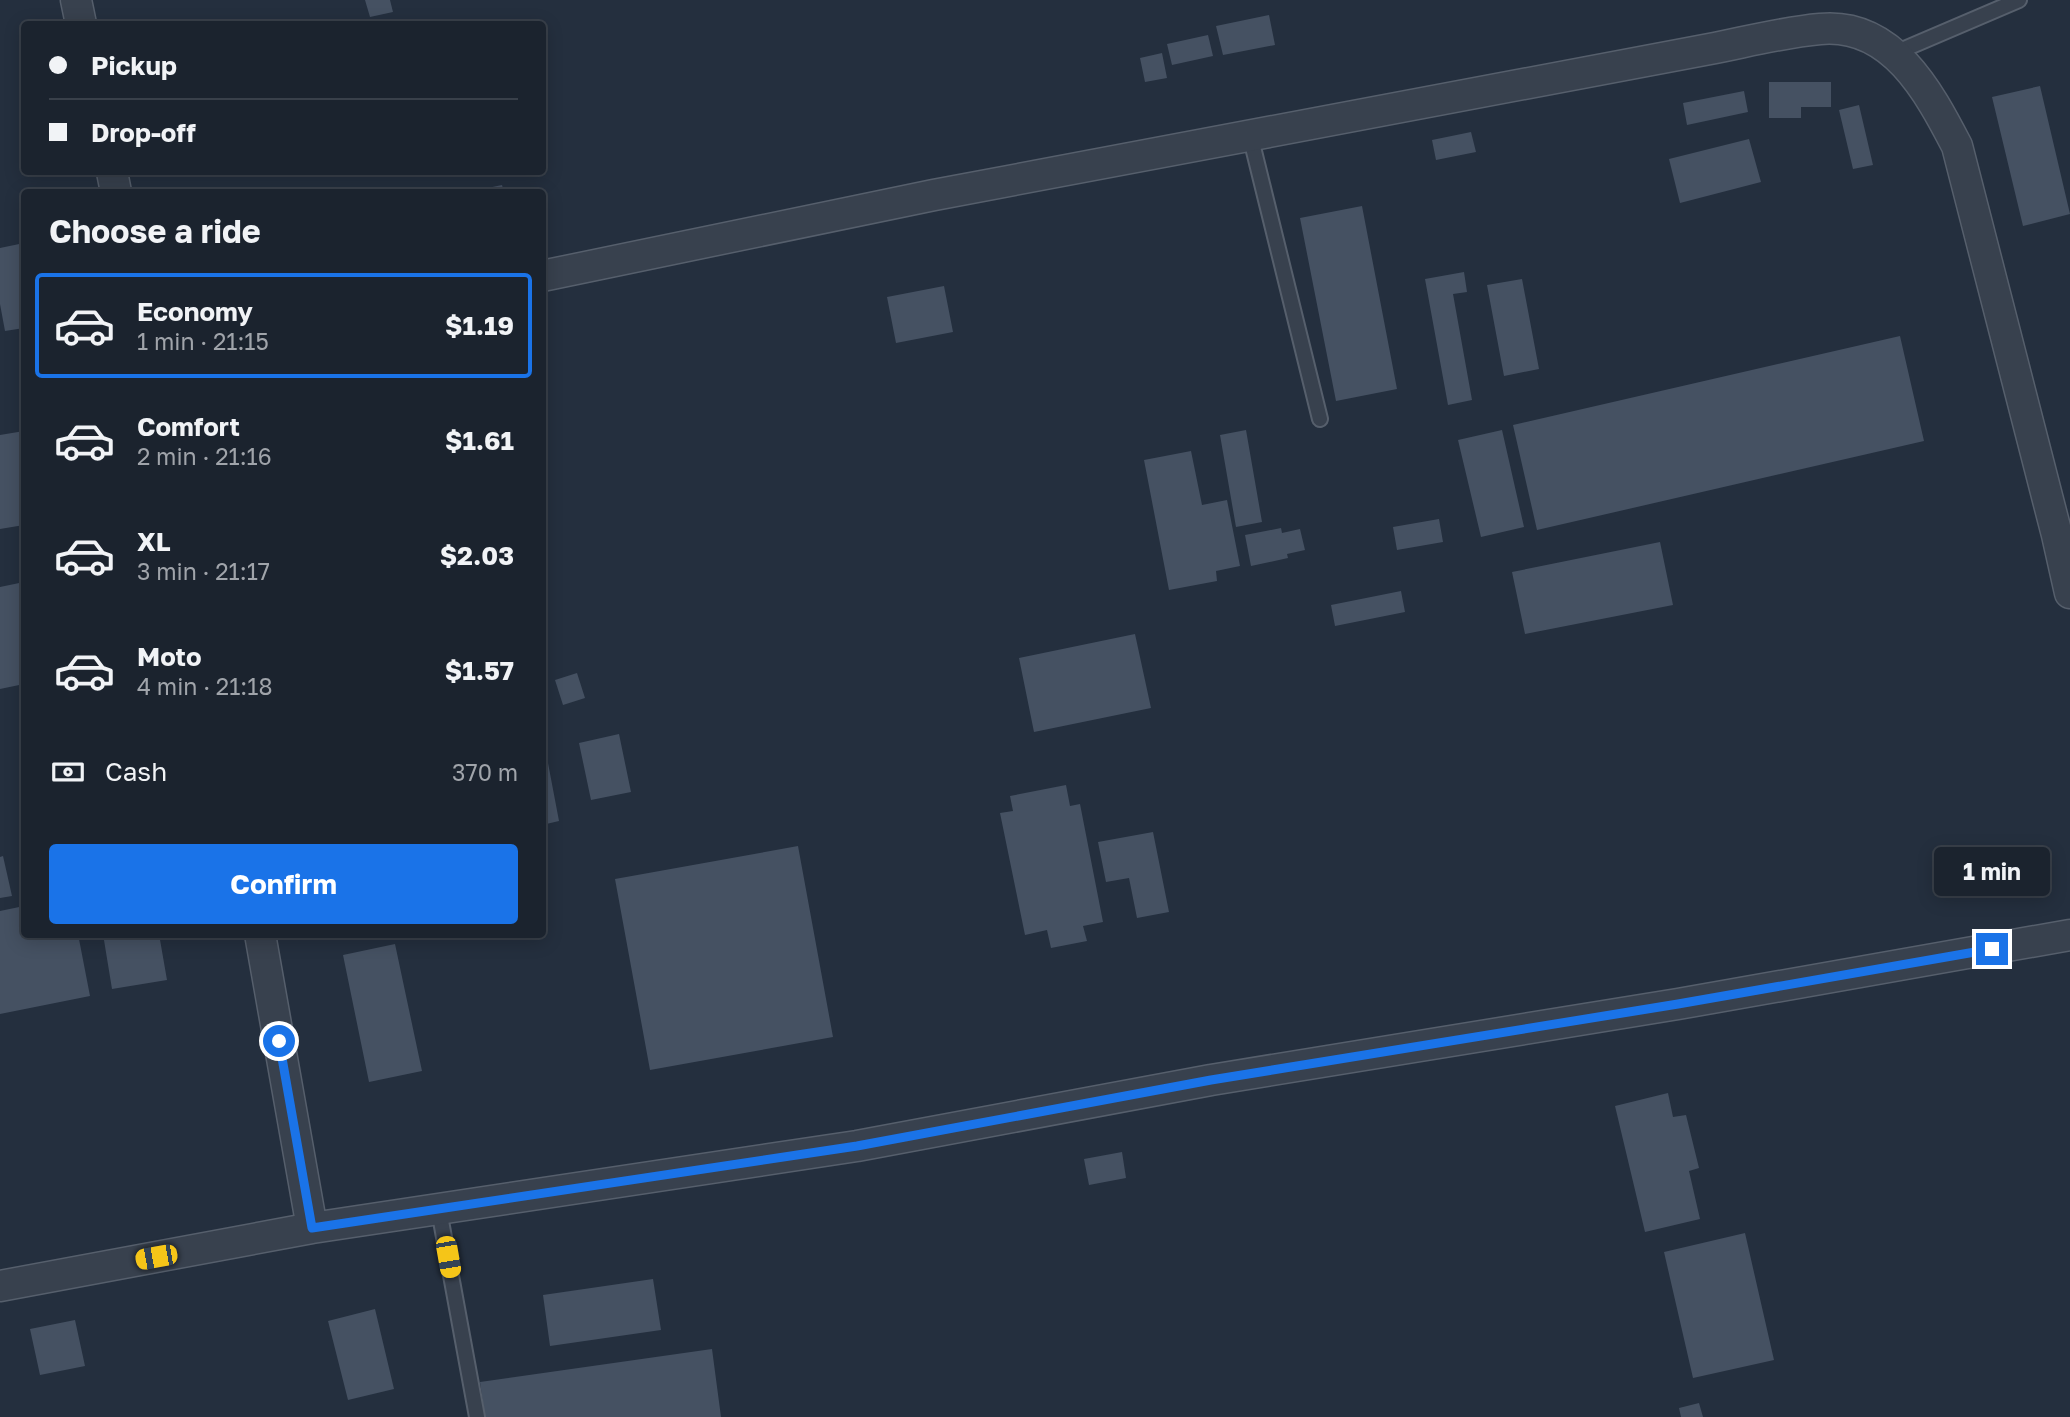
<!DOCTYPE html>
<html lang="en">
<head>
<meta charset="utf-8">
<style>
	:root { --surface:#1b232e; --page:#242b36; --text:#f1f3f6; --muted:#a0a4aa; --line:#39404a; --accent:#1a73e8 }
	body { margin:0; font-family:"Golos Text",sans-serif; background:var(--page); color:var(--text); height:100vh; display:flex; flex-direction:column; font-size:26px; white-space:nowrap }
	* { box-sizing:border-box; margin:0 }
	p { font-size:23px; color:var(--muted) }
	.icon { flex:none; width:38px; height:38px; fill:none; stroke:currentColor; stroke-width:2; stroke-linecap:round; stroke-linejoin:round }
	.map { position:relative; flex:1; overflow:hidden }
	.panel { position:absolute; left:21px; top:189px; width:525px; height:749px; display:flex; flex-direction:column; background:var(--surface); border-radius:7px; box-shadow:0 4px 18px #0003,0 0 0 2px var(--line) }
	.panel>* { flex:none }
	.top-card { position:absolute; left:21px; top:21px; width:525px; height:154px; border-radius:7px; box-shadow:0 4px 18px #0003,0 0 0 2px var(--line); display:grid; align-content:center; height:154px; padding:0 28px; background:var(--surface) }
	.end { position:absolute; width:32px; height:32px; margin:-16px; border:9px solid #1a73e8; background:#fff; box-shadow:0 0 0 4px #fff }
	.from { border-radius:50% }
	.bubble { position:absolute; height:49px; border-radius:7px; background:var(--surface); box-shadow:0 4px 18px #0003,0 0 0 2px var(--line); font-size:23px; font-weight:700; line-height:49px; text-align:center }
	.car { position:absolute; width:21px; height:42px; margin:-21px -10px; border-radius:9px; box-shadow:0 0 5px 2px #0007; background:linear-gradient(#f5c518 24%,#345 0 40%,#f5c518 0 76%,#345 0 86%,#f5c518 0) }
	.top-card b { display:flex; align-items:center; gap:24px; height:66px; font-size:26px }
	.top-card b+b { border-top:2px solid var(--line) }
	.top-card i { width:18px; height:18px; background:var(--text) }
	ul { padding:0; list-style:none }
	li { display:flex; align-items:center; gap:21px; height:105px; margin:0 14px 10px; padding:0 14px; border:4px solid transparent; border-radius:7px }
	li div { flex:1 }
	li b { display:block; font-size:26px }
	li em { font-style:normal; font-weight:700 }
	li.selected { border-color:var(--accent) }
	li>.icon { width:63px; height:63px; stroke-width:1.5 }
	h2 { padding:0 28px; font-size:32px; line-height:84px }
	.pay { display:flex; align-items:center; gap:18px; height:77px; padding:0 28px; font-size:26px }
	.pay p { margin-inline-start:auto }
	.primary-button { display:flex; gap:14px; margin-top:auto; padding:14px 28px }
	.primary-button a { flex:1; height:80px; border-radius:7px; background:var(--accent); color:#fff; font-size:28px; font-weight:700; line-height:80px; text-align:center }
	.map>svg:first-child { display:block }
</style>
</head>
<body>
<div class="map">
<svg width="2070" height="1417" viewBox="0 0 2070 1417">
	<rect width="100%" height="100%" fill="#242f3e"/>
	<!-- building -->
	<path fill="#455162" d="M365 0H390L393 12 370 17Z
		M1269 15 1275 45 1223 55 1216 26Z
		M1208 35 1213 56 1172 65 1167 44Z
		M1162 53 1167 78 1145 82 1140 58Z
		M1769 82H1831V107H1801V118H1769Z
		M2040 86 2070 214 2023 226 1992 97Z
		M1744 91 1748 112 1687 125 1683 103Z
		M1859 105 1873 165 1853 169 1839 110Z
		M1471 132 1476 152 1436 160 1432 140Z
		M1749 139 1761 182 1680 203 1669 159Z
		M502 185 504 192H474L473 191Z
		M1362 206 1397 389 1336 401 1300 218Z
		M24 243V328L5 331 0 304V248Z
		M1464 272 1467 292 1453 294 1472 400 1448 405 1425 279Z
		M1522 279 1539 369 1504 376 1487 285Z
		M944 286 953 332 896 343 887 297Z
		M1900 336 1924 441 1537 530 1513 425Z
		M1246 430 1262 522 1236 527 1220 435Z
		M1502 430 1524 527 1481 537 1458 440Z
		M24 431V525L0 529V435Z
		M1191 451 1202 505 1227 500 1240 566 1216 571 1217 581 1169 590 1144 460Z
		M1439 519 1443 542 1397 550 1393 527Z
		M1281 528 1282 533 1300 529 1305 550 1287 554 1288 558 1251 566 1245 535Z
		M1660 542 1673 605 1525 634 1512 572Z
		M24 582V684L0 689V587Z
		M1401 591 1405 612 1335 626 1331 605Z
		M1135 634 1151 708 1034 732 1019 658Z
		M577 673 585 698 563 705 555 680Z
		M619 734 631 792 591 800 579 743Z
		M548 763 559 821 542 825V764Z
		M1066 785 1070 806 1080 804 1103 922 1083 926 1087 941 1051 948 1047 930 1025 935 1000 813 1013 811 1010 796Z
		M1153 832 1169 912 1137 918 1129 878 1106 882 1098 842Z
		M798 846 833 1037 650 1070 615 879Z
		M3 856 12 896 0 898V857Z
		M24 906V934H78L90 996 0 1014V911Z
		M103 934H159L167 980 112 989Z
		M395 944 422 1071 369 1082 343 955Z
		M1668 1093 1673 1117 1686 1115 1699 1168 1689 1171 1700 1219 1645 1232 1615 1106Z
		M1122 1152 1126 1178 1089 1185 1084 1159Z
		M1745 1233 1774 1360 1693 1378 1664 1252Z
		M653 1279 661 1330 550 1346 543 1295Z
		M375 1309 394 1389 348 1400 328 1321Z
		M75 1320 85 1366 40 1375 30 1329Z
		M712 1349 721 1417H485L480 1382Z
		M1699 1403 1703 1417H1681L1679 1408Z"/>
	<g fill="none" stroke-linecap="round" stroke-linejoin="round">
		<defs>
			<path id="lane" d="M1895 53 2019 0
				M1250 135 1320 419
				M439 1210 477 1417"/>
			<path id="street" d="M76 0 81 24
				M112 172 116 192
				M542 276 934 195 1715 48C1750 41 1785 32 1820 29 1892 22 1929 92 1957 146L2057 535 2070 593
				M260 934 312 1228
				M0 1286 312 1228 857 1146 1211 1080 1678 1004 2070 935"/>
		</defs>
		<!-- lane casing -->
		<use href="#lane" stroke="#565f6c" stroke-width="18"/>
		<!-- street casing -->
		<use href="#street" stroke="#565f6c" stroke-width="33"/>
		<!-- lane -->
		<use href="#lane" stroke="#38414e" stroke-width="14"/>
		<!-- street -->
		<use href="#street" stroke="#38414e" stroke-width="30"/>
	</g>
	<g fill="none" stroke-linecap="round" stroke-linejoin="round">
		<!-- route -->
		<path stroke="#1a73e8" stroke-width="9" d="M279 1041 312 1228 857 1146 1211 1080 1678 1004 1992 949"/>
	</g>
</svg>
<i class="end from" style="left:279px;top:1041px"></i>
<i class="end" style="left:1992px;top:949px"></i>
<div class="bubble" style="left:1934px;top:847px;width:116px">1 min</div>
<i class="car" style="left:156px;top:1257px;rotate:260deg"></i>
<i class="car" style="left:448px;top:1257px;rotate:170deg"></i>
<div class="top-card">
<b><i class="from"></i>Pickup</b>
<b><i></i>Drop-off</b>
</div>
<section class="panel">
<h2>Choose a ride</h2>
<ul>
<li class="selected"><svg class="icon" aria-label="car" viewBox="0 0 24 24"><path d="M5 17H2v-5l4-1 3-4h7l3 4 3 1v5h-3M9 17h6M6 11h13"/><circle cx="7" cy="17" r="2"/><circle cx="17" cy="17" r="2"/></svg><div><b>Economy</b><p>1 min · 21:15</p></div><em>$1.19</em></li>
<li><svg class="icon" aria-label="car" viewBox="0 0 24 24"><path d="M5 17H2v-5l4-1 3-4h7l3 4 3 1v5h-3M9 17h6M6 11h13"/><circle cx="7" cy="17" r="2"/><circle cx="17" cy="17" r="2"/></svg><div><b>Comfort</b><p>2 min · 21:16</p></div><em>$1.61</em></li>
<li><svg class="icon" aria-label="car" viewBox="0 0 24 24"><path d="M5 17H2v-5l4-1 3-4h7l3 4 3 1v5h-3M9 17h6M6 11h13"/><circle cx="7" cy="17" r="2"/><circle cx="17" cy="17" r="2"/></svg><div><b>XL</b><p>3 min · 21:17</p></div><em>$2.03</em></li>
<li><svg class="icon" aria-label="car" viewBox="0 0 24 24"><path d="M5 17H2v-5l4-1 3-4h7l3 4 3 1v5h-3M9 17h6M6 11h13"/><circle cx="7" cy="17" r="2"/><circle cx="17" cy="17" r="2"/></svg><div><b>Moto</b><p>4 min · 21:18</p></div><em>$1.57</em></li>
</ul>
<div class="pay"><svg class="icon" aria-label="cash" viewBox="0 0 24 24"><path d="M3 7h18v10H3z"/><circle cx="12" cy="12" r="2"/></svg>Cash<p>370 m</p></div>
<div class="primary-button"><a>Confirm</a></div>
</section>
</div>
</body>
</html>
